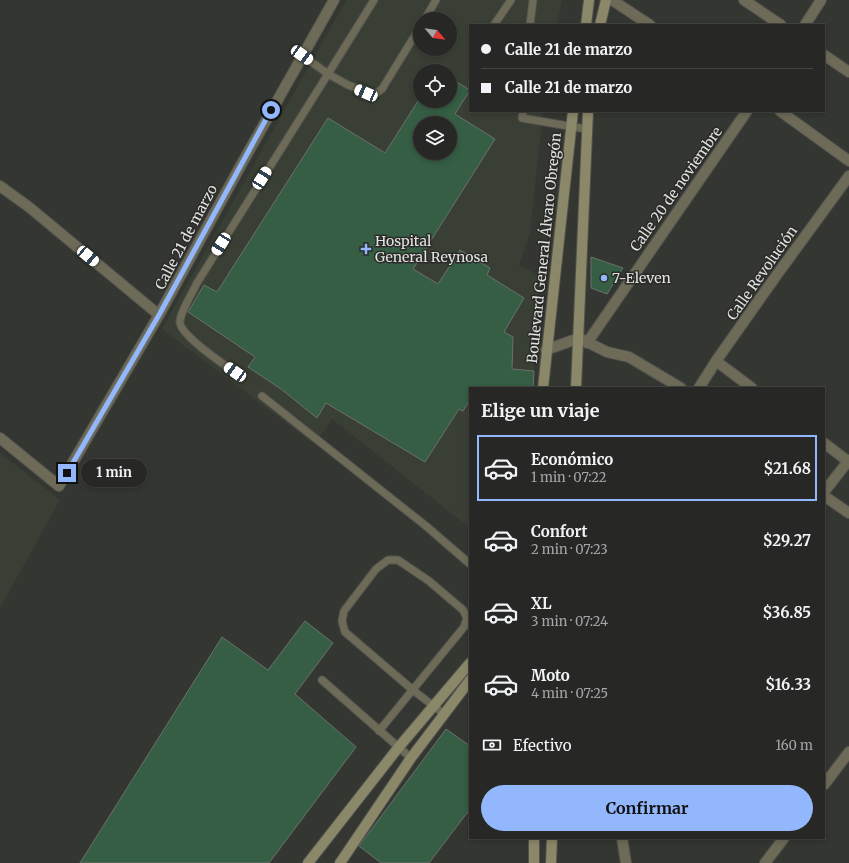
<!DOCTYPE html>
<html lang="es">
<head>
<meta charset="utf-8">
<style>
	:root { --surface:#272825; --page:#2f302d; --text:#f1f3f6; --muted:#a4a6a7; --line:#434442; --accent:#92b7fd }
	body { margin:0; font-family:Merriweather,serif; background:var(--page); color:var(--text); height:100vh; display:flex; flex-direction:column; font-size:15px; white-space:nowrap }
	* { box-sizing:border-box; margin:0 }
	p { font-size:13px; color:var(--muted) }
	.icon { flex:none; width:22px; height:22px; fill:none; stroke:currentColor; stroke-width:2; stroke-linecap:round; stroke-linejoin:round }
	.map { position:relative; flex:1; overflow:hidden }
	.panel { position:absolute; left:469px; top:387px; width:356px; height:452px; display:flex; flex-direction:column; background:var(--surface); border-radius:0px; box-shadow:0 2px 6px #0003,0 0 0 1px var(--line) }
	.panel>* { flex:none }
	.guide { position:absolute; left:469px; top:24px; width:356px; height:88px; border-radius:0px; box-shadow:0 2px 6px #0003,0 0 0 1px var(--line); display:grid; align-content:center; height:88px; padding:0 12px; background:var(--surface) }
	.needle { width:26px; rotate:119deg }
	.fabs { position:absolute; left:413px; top:12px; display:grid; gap:8px }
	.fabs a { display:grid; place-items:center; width:44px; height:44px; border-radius:50%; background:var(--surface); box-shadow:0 2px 6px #0003,0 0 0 1px var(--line); font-size:20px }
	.end { position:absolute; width:18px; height:18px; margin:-9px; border:5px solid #92b7fd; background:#111; box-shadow:0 0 0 2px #111 }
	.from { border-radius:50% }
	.bubble { position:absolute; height:28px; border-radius:14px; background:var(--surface); box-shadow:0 2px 6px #0003,0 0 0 1px var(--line); font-size:13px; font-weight:700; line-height:28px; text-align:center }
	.car { position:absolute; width:12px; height:24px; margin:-12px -6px; border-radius:5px; box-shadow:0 0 3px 1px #0007; background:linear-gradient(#fff 24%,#345 0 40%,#fff 0 76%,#345 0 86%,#fff 0) }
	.guide b { display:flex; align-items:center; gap:14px; height:38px; font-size:15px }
	.guide b+b { border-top:1px solid var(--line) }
	.guide i { width:10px; height:10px; background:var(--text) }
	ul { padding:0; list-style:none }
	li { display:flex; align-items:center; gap:12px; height:66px; margin:0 8px 6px; padding:0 4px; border:2px solid transparent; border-radius:0px }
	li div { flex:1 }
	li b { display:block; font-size:15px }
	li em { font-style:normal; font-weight:700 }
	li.current { border-color:var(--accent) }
	li>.icon { width:36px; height:36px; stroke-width:1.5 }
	h2 { padding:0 12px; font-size:18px; line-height:48px }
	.pay { display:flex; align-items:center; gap:10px; height:44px; padding:0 12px; font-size:15px }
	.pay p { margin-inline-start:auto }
	.button { display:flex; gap:8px; margin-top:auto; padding:8px 12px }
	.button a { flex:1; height:46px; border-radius:24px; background:var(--accent); color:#111; font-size:16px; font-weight:700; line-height:46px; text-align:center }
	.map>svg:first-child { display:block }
</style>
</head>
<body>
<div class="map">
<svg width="849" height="863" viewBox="0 0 849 863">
	<rect width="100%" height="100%" fill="#343631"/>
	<!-- built -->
	<path fill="#3a3f35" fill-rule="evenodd" d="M346 0H562L557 25H470V111H543L530 233 519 265 540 276 533 388H470V528L332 419 314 444 162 329ZM420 19H450V49H420ZM420 71H450V101H420ZM420 123H450V153H420Z
		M0 453 60 500 0 608Z"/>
	<!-- building -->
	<path fill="#355e44" stroke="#6c706d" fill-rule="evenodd" d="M450 78 470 90 455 114 495 139 413 269 438 284 460 250 490 268 487 275 524 298 504 332 513 337 512 369 534 371 533 388H470V399L463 411 459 409 425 462 326 403 317 418 281 389 248 367 255 357 188 312 204 285 217 292 328 118 385 153 420 98V101H450ZM420 123H450V153H420Z
		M591 257 623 268 607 294 591 288Z
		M305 621 333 643 295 694 356 747 269 863H80L222 637 268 670Z
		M446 729 470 746V809L429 863H381L359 846Z"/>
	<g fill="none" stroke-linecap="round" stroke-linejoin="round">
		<defs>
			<path id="service" d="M374 0 328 74 348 85 374 95 382 89 420 27
				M425 19 436 0
				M494 25 511 0
				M530 25 533 0
				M523 111 522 118 586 129
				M235 372C223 364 182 336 180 323 179 314 193 292 197 283L328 74 302 55
				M262 396 426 526 470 564
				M322 680 411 758
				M379 731 464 627 467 618 463 610 429 581 398 560H388L376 569 344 611 342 621 345 632 414 691 444 714"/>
			<path id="minor" d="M612 0 650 25
				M744 0 781 25
				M805 25 821 0
				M824 55 849 72
				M780 111 849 161
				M0 186 29 207 159 315
				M587 343 747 111
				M716 361 776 276 849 176
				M0 438 59 486 159 315 241 165 334 0
				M824 492 849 460
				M824 785 849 752
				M622 838 626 863
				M765 863 784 838"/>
			<path id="tertiary" d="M546 350 579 338 607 352 629 357 681 388
				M699 388 716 361 752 388
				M824 443 849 462
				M824 496 849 513"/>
			<path id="secondary" d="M586 25 589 0
				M600 25 606 0
				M543 388 573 111
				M576 388 588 111
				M308 863 398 748 470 663
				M340 863 411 758 470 680
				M534 863V838
				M551 863 552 838"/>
		</defs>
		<!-- service casing -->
		<use href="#service" stroke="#50524d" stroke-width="9"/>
		<!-- minor casing -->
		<use href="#minor" stroke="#50524d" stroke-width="12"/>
		<!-- tertiary casing -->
		<use href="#tertiary" stroke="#50524d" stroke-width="12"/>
		<!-- secondary casing -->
		<use href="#secondary" stroke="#50524d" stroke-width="12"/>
		<!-- service -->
		<use href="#service" stroke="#6d6a57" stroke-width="7"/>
		<!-- minor -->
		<use href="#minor" stroke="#6d6a57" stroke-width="10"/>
		<!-- tertiary -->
		<use href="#tertiary" stroke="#6d6a57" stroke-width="10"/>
		<!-- secondary -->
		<use href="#secondary" stroke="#8b8769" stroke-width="10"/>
	</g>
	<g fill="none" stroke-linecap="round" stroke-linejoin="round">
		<!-- route -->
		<path stroke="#92b7fd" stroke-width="5" d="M67 473 159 315 271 110"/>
	</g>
	<!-- markers -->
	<g fill="#92b7fd" stroke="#2a2b28" stroke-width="1.5">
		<path d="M364 243h4v4h4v4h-4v4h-4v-4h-4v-4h4z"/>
		<circle cx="604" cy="278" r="4"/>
	</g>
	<g text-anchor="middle" stroke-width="3" stroke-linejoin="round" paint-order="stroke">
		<!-- street labels -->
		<g font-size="14" fill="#e2e3e1" stroke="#2a2b28">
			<text transform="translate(676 189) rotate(-55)" y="5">Calle 20 de noviembre</text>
			<text transform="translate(186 237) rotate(-62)" y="5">Calle 21 de marzo</text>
			<text transform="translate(544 248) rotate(-84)" y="5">Boulevard General Álvaro Obregón</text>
			<text transform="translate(762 273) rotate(-55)" y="5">Calle Revolución</text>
		</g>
		<!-- poi labels -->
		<g font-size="14" fill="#e2e3e1" stroke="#2a2b28" text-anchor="start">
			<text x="375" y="246">Hospital<tspan x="375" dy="16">General Reynosa</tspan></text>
			<text x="612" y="283">7-Eleven</text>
		</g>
	</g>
</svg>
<div class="fabs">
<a><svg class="needle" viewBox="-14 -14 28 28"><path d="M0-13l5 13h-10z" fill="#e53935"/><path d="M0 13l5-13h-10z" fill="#a4a6a7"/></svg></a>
<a><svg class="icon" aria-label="locate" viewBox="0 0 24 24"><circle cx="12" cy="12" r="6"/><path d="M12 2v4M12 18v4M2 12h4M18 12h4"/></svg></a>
<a><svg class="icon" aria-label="layers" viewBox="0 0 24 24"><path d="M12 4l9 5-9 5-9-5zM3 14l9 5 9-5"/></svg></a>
</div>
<i class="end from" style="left:271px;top:110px"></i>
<i class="end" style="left:67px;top:473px"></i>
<div class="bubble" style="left:81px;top:459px;width:66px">1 min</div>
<i class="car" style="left:302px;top:55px;rotate:125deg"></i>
<i class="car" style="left:366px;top:93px;rotate:293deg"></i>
<i class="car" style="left:262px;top:178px;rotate:32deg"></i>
<i class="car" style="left:221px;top:244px;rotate:212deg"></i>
<i class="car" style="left:88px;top:256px;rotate:130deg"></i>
<i class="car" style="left:235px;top:372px;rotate:305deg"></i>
<div class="guide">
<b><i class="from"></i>Calle 21 de marzo</b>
<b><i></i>Calle 21 de marzo</b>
</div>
<section class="panel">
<h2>Elige un viaje</h2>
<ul>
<li class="current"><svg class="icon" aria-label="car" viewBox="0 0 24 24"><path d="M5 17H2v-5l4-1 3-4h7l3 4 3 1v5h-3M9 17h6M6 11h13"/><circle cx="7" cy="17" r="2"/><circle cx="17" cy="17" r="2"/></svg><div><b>Económico</b><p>1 min · 07:22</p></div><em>$21.68</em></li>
<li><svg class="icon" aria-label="car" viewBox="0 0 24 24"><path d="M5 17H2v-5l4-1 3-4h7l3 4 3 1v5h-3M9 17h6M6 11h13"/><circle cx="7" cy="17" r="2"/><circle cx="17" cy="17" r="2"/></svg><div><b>Confort</b><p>2 min · 07:23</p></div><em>$29.27</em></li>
<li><svg class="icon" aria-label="car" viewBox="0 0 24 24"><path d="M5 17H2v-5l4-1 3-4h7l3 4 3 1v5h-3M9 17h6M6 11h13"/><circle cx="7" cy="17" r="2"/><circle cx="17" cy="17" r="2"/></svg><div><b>XL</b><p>3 min · 07:24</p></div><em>$36.85</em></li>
<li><svg class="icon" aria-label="car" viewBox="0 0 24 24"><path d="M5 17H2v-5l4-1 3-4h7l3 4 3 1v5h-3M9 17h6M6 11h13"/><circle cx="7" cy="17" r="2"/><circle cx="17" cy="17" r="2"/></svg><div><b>Moto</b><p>4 min · 07:25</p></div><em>$16.33</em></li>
</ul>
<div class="pay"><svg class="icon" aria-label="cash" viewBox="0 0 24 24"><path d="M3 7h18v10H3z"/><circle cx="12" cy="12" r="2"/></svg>Efectivo<p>160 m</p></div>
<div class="button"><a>Confirmar</a></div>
</section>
</div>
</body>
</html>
